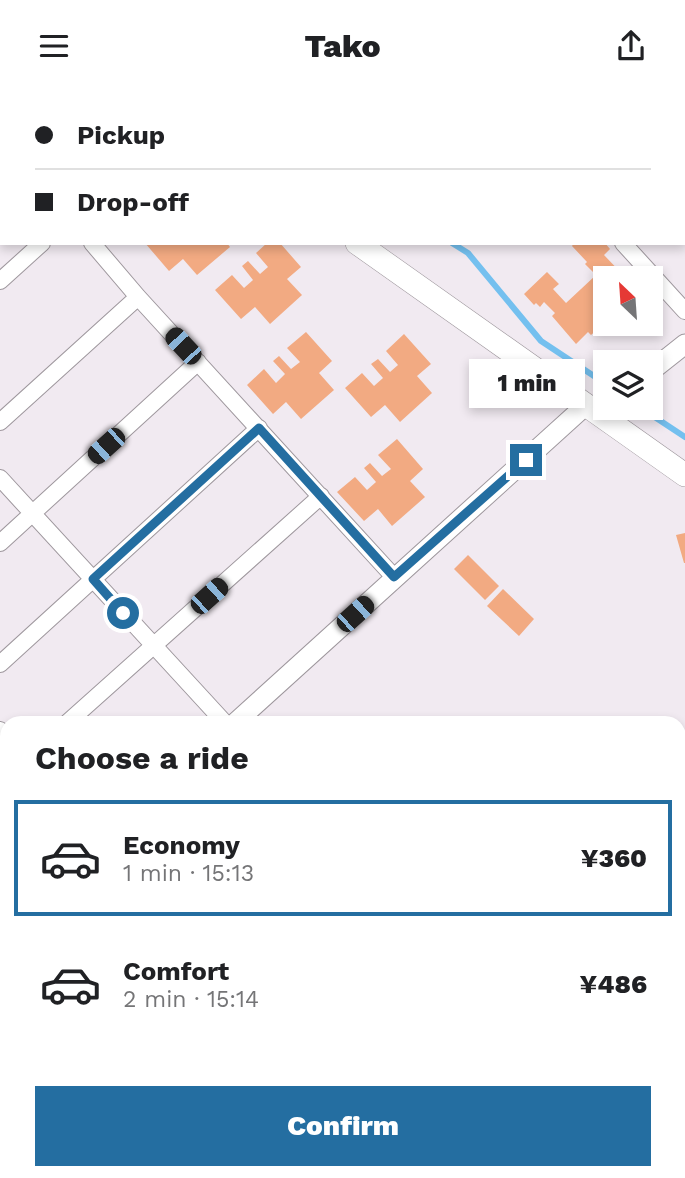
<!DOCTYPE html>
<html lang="en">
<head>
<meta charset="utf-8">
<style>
	:root { --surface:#fff; --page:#f2f2f2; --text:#202124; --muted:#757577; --line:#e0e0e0; --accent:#246ea1 }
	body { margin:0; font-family:"Work Sans",sans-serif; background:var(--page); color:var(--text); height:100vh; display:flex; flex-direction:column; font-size:26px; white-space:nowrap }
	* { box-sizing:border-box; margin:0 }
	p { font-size:23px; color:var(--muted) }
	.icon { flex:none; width:38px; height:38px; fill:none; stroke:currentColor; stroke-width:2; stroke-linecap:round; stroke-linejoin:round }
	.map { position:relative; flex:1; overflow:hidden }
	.details { position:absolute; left:0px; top:625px; width:686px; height:464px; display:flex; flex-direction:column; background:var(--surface); border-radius:21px 21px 0 0; box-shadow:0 4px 10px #0003 }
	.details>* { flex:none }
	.banner { position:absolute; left:0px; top:0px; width:686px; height:154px; box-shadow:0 4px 10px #0003; display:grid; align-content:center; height:154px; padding:0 35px; background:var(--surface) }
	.needle { width:46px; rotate:335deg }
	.controls { position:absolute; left:593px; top:175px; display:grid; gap:14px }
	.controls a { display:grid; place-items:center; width:70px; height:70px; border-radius:0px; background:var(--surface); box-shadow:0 4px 10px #0003; font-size:35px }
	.end { position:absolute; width:32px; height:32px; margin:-16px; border:9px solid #246ea1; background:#fff; box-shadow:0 0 0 4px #fff }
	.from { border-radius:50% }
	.bubble { position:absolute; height:49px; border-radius:0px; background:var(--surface); box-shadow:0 4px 10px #0003; font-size:23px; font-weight:800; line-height:49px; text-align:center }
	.car { position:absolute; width:21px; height:42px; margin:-21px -10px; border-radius:9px; box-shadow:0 0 5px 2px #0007; background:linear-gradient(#222 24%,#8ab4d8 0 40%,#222 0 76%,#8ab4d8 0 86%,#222 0) }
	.banner b { display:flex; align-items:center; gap:24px; height:66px; font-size:26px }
	.banner b+b { border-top:2px solid var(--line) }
	.banner i { width:18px; height:18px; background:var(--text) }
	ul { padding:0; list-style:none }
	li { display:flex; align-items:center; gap:21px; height:116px; margin:0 14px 10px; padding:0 21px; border:4px solid transparent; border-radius:0px }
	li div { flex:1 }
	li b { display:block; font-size:26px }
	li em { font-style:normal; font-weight:800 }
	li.selected { border-color:var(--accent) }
	li>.icon { width:63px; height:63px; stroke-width:1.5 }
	h2 { padding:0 35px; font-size:32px; line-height:84px }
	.primary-button { display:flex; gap:14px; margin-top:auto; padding:14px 35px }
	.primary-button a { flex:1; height:80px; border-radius:0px; background:var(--accent); color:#fff; font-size:28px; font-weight:800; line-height:80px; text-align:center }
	header { display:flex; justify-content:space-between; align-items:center; height:91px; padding:0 35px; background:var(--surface); font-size:32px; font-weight:800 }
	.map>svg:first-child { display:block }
</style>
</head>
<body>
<header><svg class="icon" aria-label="menu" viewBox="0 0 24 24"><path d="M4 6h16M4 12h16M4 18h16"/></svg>Tako<svg class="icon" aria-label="share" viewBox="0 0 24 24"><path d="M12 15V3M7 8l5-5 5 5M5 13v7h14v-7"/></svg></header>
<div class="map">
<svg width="685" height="1087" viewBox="0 0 685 1087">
	<rect width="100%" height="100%" fill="#f1eaf1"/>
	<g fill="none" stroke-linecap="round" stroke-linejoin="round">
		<!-- stream -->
		<path stroke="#74c0ef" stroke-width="6" d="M318 0 320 2
			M452 152 468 162 541 250 606 293
			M641 317 685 346"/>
	</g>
	<!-- building -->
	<path fill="#f2aa82" d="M145 152H227L230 156 197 184 183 168 169 180Z
		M267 152H280L301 176 287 188 302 204 270 233 255 216 241 228 215 199 232 184 244 197 253 189 242 175 248 170 260 183 268 176 256 162Z
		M574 152H605L610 158 604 164 626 187H606V223L602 226 606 231 591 244 588 241 576 253 552 225 555 222 544 211 540 216 536 212 534 214 524 203 547 181 559 193 553 198 566 212 596 184 585 173 587 171 572 155Z
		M306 241 332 270 319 282 334 299 301 328 286 311 273 323 247 294 264 278 276 292 285 283 273 270 279 265 291 278 300 271 287 257Z
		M404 243 431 273 417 285 432 302 400 331 385 314 371 326 345 297 362 282 374 295 383 287 371 273 378 268 390 281 398 274 386 260Z
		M397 348 423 378 410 390 425 406 392 435 378 418 364 430 337 401 355 386 367 399 376 391 364 377 370 372 382 385 391 378 378 364Z
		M685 442V472H684L676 444Z
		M468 464 499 495 485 509 454 478Z
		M503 498 534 528 519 545 487 515Z"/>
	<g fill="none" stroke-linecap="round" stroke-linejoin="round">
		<defs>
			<path id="minor" d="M486 0 488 2
				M205 2 206 0
				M0 43 2 45
				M92 152 138 206 394 486
				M623 152 685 220
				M0 190 42 152
				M0 331 138 206
				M0 387 225 632
				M0 452 198 271
				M0 573 259 337
				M67 632 321 405
				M0 639 7 647
				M0 692 7 686
				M679 939 685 934
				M179 1087 185 1082
				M506 1087 513 1082"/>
			<path id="tertiary" d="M651 280 685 253
				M235 632 586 314
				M0 845 7 838"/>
			<path id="secondary" d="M138 0 140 2
				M357 152 685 384"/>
		</defs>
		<!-- minor casing -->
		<use href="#minor" stroke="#9e979d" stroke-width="18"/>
		<!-- tertiary casing -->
		<use href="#tertiary" stroke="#9e979d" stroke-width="21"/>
		<!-- secondary casing -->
		<use href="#secondary" stroke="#9e979d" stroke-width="24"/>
		<!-- minor -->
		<use href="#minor" stroke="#fff" stroke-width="16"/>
		<!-- tertiary -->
		<use href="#tertiary" stroke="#fff" stroke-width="19"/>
		<!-- secondary -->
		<use href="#secondary" stroke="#fff" stroke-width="23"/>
	</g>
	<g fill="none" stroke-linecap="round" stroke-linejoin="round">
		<!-- route -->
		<path stroke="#246ea1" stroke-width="9" d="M123 522 93 488 259 337 394 486 526 369"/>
	</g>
</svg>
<div class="controls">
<a><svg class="needle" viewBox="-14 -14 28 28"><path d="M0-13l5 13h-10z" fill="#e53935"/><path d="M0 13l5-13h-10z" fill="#757577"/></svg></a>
<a><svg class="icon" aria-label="layers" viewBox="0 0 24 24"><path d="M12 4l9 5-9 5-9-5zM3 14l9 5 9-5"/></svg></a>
</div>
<i class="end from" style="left:123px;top:522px"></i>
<i class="end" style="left:526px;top:369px"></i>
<div class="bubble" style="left:469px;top:268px;width:116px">1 min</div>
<i class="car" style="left:183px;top:255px;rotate:317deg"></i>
<i class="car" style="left:106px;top:355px;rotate:228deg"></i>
<i class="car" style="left:209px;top:505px;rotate:48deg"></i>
<i class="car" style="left:355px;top:523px;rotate:48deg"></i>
<div class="banner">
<b><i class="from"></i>Pickup</b>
<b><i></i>Drop-off</b>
</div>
<section class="details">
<h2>Choose a ride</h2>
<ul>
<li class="selected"><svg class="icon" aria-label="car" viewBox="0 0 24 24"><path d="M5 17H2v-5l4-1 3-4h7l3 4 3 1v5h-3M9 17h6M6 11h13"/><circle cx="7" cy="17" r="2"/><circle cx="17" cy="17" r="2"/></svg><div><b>Economy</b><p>1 min · 15:13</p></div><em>¥360</em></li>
<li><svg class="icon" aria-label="car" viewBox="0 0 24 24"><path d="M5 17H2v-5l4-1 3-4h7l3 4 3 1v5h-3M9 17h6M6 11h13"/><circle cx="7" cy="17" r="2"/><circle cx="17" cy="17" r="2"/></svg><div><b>Comfort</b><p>2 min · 15:14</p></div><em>¥486</em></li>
</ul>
<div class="primary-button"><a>Confirm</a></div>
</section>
</div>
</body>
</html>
